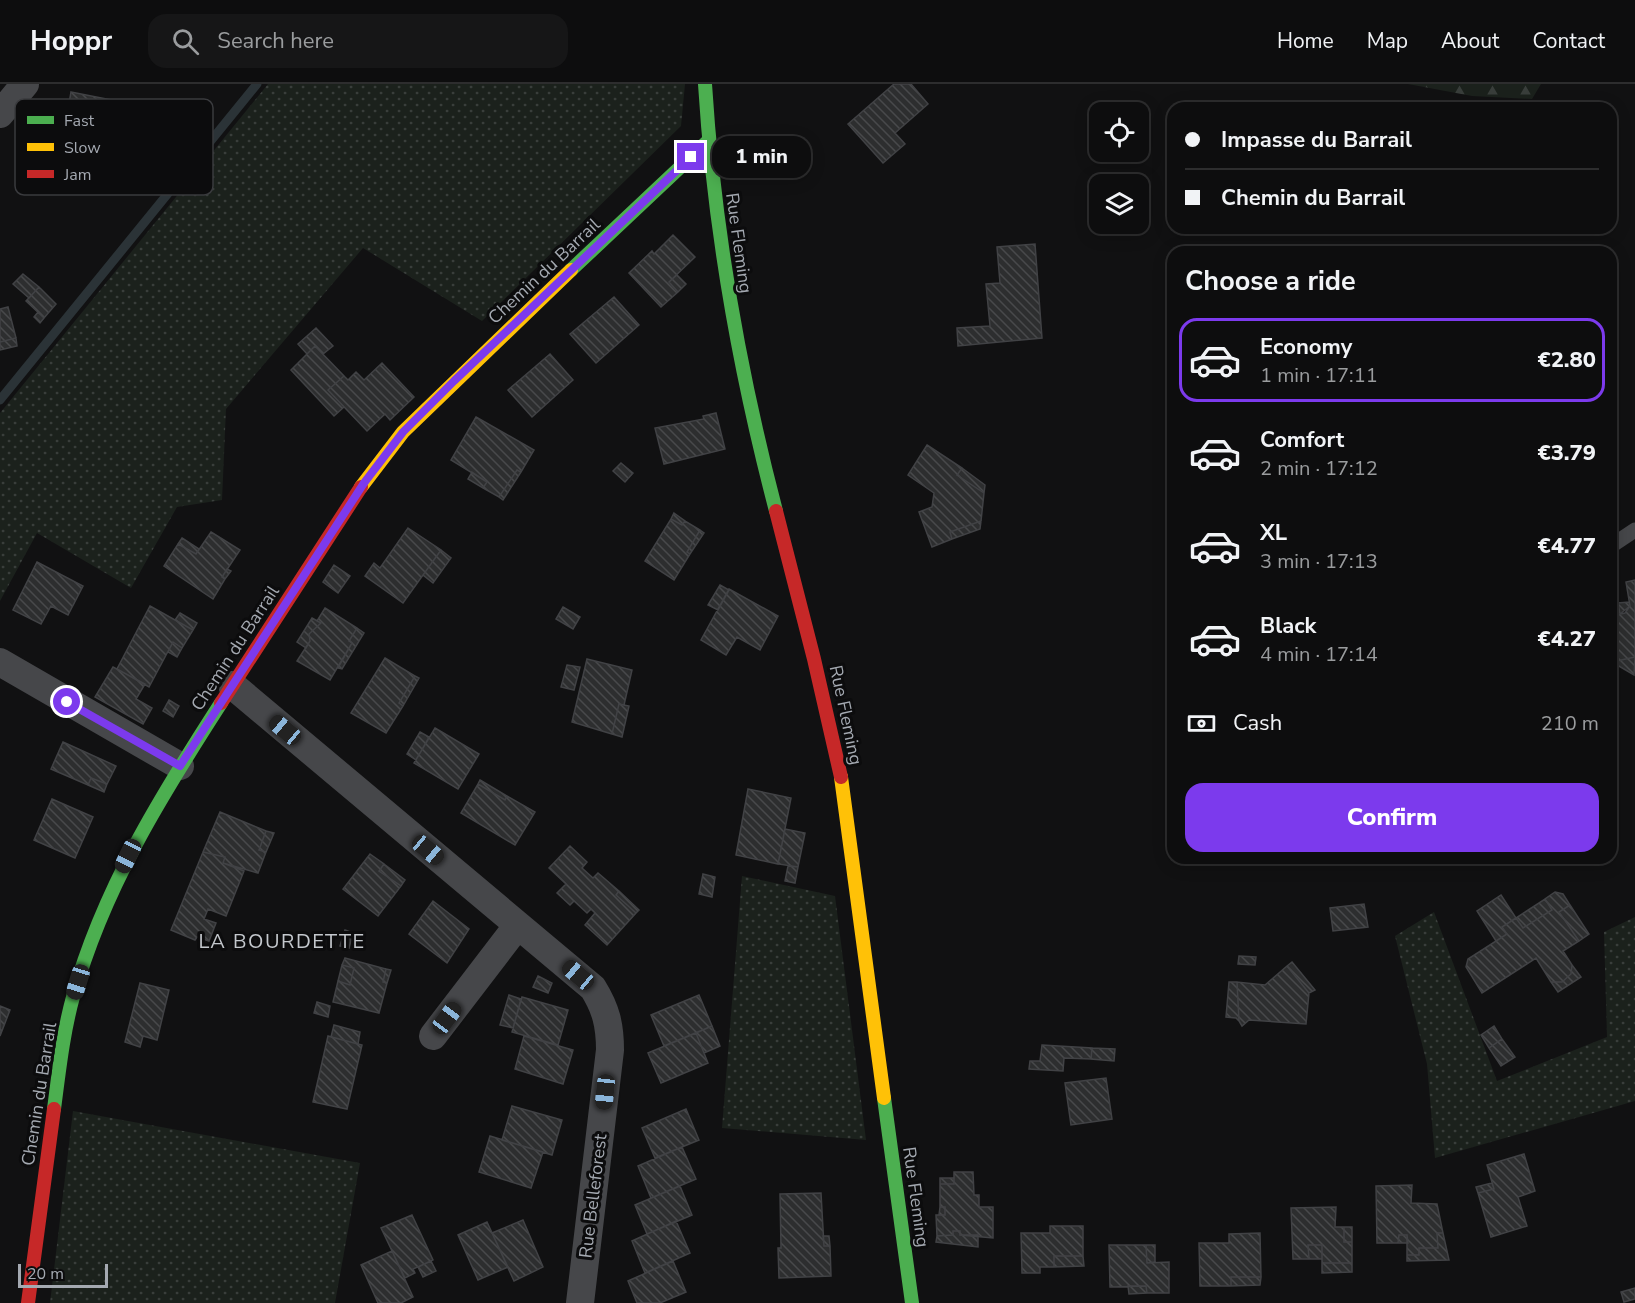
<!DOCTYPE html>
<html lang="en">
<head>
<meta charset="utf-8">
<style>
	:root { --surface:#0d0d0e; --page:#161617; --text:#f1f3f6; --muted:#9a9c9e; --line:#2d2d2e; --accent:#7c3aed }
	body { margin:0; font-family:"Nunito Sans",sans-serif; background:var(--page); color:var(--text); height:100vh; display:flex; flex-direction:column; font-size:22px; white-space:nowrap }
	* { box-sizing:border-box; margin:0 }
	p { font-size:20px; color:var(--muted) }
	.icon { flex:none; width:33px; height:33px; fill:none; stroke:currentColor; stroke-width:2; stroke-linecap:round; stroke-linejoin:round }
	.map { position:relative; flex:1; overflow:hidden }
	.drawer { position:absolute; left:1167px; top:162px; width:450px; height:618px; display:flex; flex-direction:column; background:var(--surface); border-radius:18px; box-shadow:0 3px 15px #0003,0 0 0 2px var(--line) }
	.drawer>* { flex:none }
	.hud { position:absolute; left:1167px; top:18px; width:450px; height:132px; border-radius:18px; box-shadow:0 3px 15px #0003,0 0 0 2px var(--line); display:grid; align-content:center; height:132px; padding:0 18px; background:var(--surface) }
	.controls { position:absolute; left:1089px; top:18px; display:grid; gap:12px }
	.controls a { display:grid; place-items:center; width:60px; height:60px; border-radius:12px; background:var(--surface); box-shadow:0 3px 15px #0003,0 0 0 2px var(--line); font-size:30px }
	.scale { position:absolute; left:18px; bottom:15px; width:90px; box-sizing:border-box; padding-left:6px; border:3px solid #a4a9b1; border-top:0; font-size:16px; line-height:21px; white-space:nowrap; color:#a4a9b1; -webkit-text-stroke:4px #0c0c0d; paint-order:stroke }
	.end { position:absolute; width:27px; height:27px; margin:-14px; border:8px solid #7c3aed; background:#fff; box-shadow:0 0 0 3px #fff }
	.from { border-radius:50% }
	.bubble { position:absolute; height:42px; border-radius:18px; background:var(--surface); box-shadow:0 3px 15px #0003,0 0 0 2px var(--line); font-size:20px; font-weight:800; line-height:42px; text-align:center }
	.car { position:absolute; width:18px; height:36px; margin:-18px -9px; border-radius:8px; box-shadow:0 0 4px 2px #0007; background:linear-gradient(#222 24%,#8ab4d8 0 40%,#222 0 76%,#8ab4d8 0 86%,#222 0) }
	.hud b { display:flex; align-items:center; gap:21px; height:57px; font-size:22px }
	.hud b+b { border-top:2px solid var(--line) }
	.hud i { width:15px; height:15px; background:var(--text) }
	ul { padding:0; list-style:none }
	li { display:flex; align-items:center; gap:18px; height:84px; margin:0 12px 9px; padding:0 6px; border:3px solid transparent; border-radius:18px }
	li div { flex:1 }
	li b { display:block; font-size:22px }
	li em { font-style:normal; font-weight:800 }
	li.active { border-color:var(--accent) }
	li>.icon { width:54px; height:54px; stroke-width:1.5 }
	h2 { padding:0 18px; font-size:27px; line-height:72px }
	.pay { display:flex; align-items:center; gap:15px; height:66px; padding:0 18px; font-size:22px }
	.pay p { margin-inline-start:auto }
	.action { display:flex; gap:12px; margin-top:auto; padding:12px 18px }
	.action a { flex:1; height:69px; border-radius:18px; background:var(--accent); color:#fff; font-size:24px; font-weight:800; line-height:69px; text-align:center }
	header { display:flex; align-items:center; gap:36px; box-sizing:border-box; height:84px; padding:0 30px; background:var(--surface); border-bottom:2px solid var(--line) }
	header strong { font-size:28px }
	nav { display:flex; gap:33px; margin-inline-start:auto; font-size:21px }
	.search { width:420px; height:54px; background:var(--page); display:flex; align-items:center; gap:15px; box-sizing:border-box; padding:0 21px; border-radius:18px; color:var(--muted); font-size:22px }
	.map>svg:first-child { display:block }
</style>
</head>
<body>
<header>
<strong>Hoppr</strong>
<div class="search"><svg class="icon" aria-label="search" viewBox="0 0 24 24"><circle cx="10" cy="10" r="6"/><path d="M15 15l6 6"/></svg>Search here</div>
<nav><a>Home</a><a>Map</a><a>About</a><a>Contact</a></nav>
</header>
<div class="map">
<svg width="1635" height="1219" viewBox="0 0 1635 1219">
	<defs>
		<pattern id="grass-dots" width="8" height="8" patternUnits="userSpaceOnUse" patternTransform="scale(1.5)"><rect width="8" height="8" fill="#1b211c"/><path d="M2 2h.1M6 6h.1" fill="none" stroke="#393e3b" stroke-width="1.8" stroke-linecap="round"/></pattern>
		<pattern id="forest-firs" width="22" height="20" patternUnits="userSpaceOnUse" patternTransform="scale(1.5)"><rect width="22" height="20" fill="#1b211c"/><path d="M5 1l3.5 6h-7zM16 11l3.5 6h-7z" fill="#393e3b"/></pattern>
		<pattern id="building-back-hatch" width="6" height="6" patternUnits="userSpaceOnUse" patternTransform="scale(1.5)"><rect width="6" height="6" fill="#2d2e2f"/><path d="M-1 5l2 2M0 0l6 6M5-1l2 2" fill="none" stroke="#48494b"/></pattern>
	</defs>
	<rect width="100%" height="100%" fill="#111112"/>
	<!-- grass -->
	<path fill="url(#grass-dots)" d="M268 0H685L681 42 482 237 363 164 226 325 222 416 177 423 131 504 37 449 0 517V329Z
		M742 792 835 812 866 1056 722 1044Z
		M1434 828 1497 997 1607 953 1604 848 1635 833V1017L1435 1074 1427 980 1395 852Z
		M73 1027 360 1079 335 1219H50Z"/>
	<!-- forest -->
	<path fill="url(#forest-firs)" d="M1408 0H1541L1532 15 1472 12Z"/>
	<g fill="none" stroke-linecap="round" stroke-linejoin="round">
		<!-- stream -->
		<path stroke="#2b3337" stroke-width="9" d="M0 316 257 0"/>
	</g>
	<!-- building -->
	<path fill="url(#building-back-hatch)" stroke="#414245" stroke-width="1.5" d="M894 0H911L928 20 895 49 905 60 883 79 848 40Z
		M71 8 112 16 106 48 99 47 91 84 59 79Z
		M673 151 695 173 669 198 678 208 661 223 629 189 652 167 654 170Z
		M1035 160 1042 254 958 262 957 244 990 242 986 200 1000 199 997 163Z
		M23 190 39 203 29 214 13 200Z
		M677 191 686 200 678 208 669 198Z
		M39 203 56 220 44 234 26 217Z
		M614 213 639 241 596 279 570 250Z
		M8 223 16 254 0 258V225Z
		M38 228 44 234 40 239 34 233Z
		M316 244 333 262 323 270 315 262 307 270 298 260Z
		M16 254 17 262 0 266V258Z
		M315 262 344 292 328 306 344 323 334 332 291 286Z
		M550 270 573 296 532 333 508 306Z
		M382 279 414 313 390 336 385 330 367 347 328 306 344 292 348 296 356 288 364 296Z
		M716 329 725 365 664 380 655 344 704 335 703 332Z
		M476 333 534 366 521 388 517 386 499 413 483 404 487 398 451 376Z
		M927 361 962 384 957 391 984 409 981 437 950 448 952 455 932 463 919 428 932 423 934 409 908 391Z
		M621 379 633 389 625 398 613 387Z
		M962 384 985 401 984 409 957 391Z
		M517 386 521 388 503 416 499 413Z
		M472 388 487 398 483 404 468 395Z
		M674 429 685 437 682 441 671 435Z
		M671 435 682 441 685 437 700 446 687 468 690 470 674 496 645 477Z
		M981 437 980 445 952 455 950 448Z
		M408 444 441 466 403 519 365 492 374 479 380 484Z
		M700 446 704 449 690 470 687 468Z
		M211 448 240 466 222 493 225 495 213 515 164 482 178 460 196 470Z
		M182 454 199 465 196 470 178 460Z
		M441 466 451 474 433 499 423 491Z
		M37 478 83 502 68 531 51 522 41 540 13 526Z
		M334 481 350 492 338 509 323 498Z
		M227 485 231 487 225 495 222 493Z
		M1635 496V573L1612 578 1611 532 1625 529 1630 522 1626 498Z
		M720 501 729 506 718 526 708 521Z
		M729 505 778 532 760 566 737 553 726 571 701 556Z
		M1629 518 1630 522 1620 530 1618 519Z
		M150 522 193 546 182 564 173 558 149 603 117 585Z
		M563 523 580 533 573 545 556 535Z
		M325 524 357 544 349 557 352 559 330 596 297 577 310 557 309 550 321 539 317 537Z
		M180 529 197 539 193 546 175 536Z
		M312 534 321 539 309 550 310 557 306 564 297 558Z
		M357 544 364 549 342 585 338 584 352 559 349 557Z
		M173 558 182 564 177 573 168 568Z
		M1635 573 1634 591 1612 578Z
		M385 574 415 592 399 619 403 622 386 649 351 629Z
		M587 575 632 586 624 621 619 620 612 650 572 638Z
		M567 581 580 583 574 606 561 603Z
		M113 583 145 600 136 615 152 624 143 640 95 613Z
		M415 592 419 594 403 622 399 619Z
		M169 616 179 622 173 633 163 627Z
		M619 620 629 622 622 653 612 650Z
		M435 644 479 670 458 705 414 679Z
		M420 648 429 653 416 676 407 670Z
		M63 658 116 682 107 700 91 694 88 701 51 685Z
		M91 694 107 700 104 708 88 701Z
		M480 696 507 712 505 716 478 700Z
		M478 700 505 716 507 712 535 728 515 761 461 729Z
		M748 705 791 714 778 780 736 771Z
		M52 715 93 733 75 774 34 756Z
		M220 728 266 747 259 766 266 768 258 789 223 779 225 773 203 768Z
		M785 745 805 749 798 783 778 780Z
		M266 747 274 749 266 768 259 766Z
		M570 762 587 778 582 784 593 794 598 789 619 807 616 811 636 829 607 861 585 841 595 829 591 825 587 829 574 817 570 821 557 809 566 800 549 784Z
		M203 768 225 773 223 779 244 787 226 832 208 825 204 835 216 839 209 857 197 853 195 856 171 846Z
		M370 770 384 780 379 787 401 802 378 832 343 805Z
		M384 780 405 796 401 802 379 787Z
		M788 782 798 783 795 799 785 797Z
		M703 790 715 793 712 813 699 810Z
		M619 807 639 826 636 829 616 811Z
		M1555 808 1563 810 1570 821 1559 828 1579 857 1563 867 1572 881 1571 890 1562 898H1551L1536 874 1482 909 1466 883 1468 875 1507 850 1502 843 1516 834 1523 844 1552 826 1545 815Z
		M1501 811 1516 834 1502 843 1507 850 1496 857 1477 827Z
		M1545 815 1552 826 1523 844 1516 834Z
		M433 817 469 845 447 879 409 850Z
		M1364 820 1368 843 1333 847 1330 824Z
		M1570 821 1589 850 1579 857 1559 828Z
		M345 846 353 849 349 864 340 862Z
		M1239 872 1256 873 1255 881 1238 880Z
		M345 874 386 885 383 898 387 899 379 929 333 918 338 897 350 901 354 884 342 881Z
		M1292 878 1315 906 1309 909 1287 882Z
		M342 881 354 884 350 901 338 897Z
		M1572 881 1581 893 1558 908 1551 898H1562L1571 890Z
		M1287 882 1309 909 1306 940 1249 936 1242 942 1239 937 1237 898 1265 901Z
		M386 885 391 886 387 899 383 898Z
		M538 892 552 899 548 909 533 903Z
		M1229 898H1237L1239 937 1236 934 1226 933Z
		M140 899 169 906 157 956 143 952 140 963 125 958Z
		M509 911 521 915 513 944 500 941Z
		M699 911 712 942 664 962 651 931Z
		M522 913 568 926 558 961 512 948Z
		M317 918 330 922 328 933 314 929Z
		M0 922 10 926 0 952Z
		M334 941 360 948 358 960 331 953Z
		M712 942 720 962 704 969 696 949Z
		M1494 942 1502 955 1489 964 1481 951Z
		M696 949 708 979 661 999 648 969Z
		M328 952 362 961 347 1025 313 1018Z
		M524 952 573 966 563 1000 515 985Z
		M1502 955 1515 973 1501 982 1489 964Z
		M1042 961 1092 964 1091 975 1064 974 1063 987 1029 985 1030 977H1040Z
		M1092 964 1115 965 1114 977 1091 975Z
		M1106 994 1112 1035 1071 1041 1065 999Z
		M512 1022 562 1036 552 1071 502 1056Z
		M686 1025 699 1056 655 1074 642 1044Z
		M490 1052 543 1068 531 1104 479 1088Z
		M682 1063 696 1095 651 1114 638 1082Z
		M1524 1070 1535 1107 1518 1113 1527 1142 1491 1153 1478 1109 1494 1105 1487 1081Z
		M954 1088H973L974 1111H979V1123H993V1154L960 1151V1147H953V1151L937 1152 936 1131H945V1123H940V1100H954Z
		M940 1094H954V1100H940Z
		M1492 1099 1494 1105 1478 1109 1476 1103Z
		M1412 1101 1411 1119 1437 1120 1443 1149H1437L1438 1164H1419V1171H1407V1151H1399L1398 1159H1377L1376 1102Z
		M680 1102 692 1131 647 1150 635 1121Z
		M821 1109 824 1162H830L831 1192 779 1194 778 1164H781L780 1110Z
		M940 1123H945V1131H939Z
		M1336 1123 1335 1143H1344V1158H1352V1179H1322V1161H1308L1309 1175H1293L1291 1124Z
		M412 1131 433 1176 413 1185 415 1189 405 1194 381 1144Z
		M523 1136 543 1183 514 1197 492 1149Z
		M676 1137 690 1169 645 1189 632 1157Z
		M487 1138 508 1183 478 1196 458 1151Z
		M1050 1142H1083V1172H1054V1183H1040V1189H1022L1021 1149H1050Z
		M1344 1143H1352V1158H1344Z
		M953 1147H960V1151H978V1163L936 1158 937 1152 953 1151Z
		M1260 1149 1261 1193H1231V1202H1200L1199 1159H1229V1150Z
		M1437 1149H1443L1449 1176 1407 1177V1171H1419V1164H1438Z
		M1399 1151H1407L1408 1159H1398Z
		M823 1152H829L830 1162H824Z
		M1109 1161H1146L1147 1179 1169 1178V1209H1147L1146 1202 1110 1203Z
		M1146 1161H1155V1178L1147 1179Z
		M1308 1161H1322V1175H1309Z
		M392 1167 413 1213 401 1219H378L361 1181Z
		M1054 1172H1083L1084 1182 1054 1183Z
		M431 1177 436 1187 423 1193 418 1183Z
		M673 1177 686 1208 660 1219H637L628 1197Z
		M1322 1179H1352V1188L1322 1189Z
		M1231 1193H1261L1260 1201 1231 1202Z
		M1128 1202H1146L1147 1209 1129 1210Z
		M1635 1204V1215L1624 1218 1621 1208Z"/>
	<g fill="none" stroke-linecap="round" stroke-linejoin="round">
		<!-- lane -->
		<path stroke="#46474a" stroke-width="15" d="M1611 462 1635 446"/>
		<!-- street -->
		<path stroke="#46474a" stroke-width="28" d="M0 30 25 0
			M0 578 180 682
			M232 601 593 904C606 925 610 941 610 966L580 1219
			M433 952 518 841"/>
		<!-- fast -->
		<path stroke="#4caf50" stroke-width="14" d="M705 0C714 145 739 286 776 427
			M571 186 708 57
			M884 1014 912 1219
			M54 1025C59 987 63 949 73 913 103 805 161 712 221 619"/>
		<!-- slow -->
		<path stroke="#ffc107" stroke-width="14" d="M361 403 403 348 571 186
			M841 693 884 1014"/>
		<!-- jam -->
		<path stroke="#c62828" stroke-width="14" d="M776 427 814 575 841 693
			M221 619 361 403
			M28 1219 54 1025"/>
	</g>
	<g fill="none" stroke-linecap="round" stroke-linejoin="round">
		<!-- route -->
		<path stroke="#7c3aed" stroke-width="8" d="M67 618 180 682 364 399 403 348 454 297 691 73"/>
	</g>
	<g text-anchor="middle" stroke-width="6" stroke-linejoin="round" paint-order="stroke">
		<!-- street labels -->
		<g font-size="18" fill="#a4a9b1" stroke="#0c0c0d">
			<text transform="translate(739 159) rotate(82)" y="6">Rue Fleming</text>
			<text transform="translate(544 187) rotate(-43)" y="6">Chemin du Barrail</text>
			<text transform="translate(235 564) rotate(-57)" y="6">Chemin du Barrail</text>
			<text transform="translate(846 631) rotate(78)" y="6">Rue Fleming</text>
			<text transform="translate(39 1010) rotate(-81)" y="6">Chemin du Barrail</text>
			<text transform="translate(593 1112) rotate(-83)" y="6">Rue Belleforest</text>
			<text transform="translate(916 1113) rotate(82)" y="6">Rue Fleming</text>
		</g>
		<!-- neighbourhood labels -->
		<g font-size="20" letter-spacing="1.5" fill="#c4c8cd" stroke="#0c0c0d">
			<text x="282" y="864">LA BOURDETTE</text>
		</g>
	</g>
	<!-- legend -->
	<rect x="15" y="15" width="198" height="96" rx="9" fill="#0c0c0d" stroke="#3a3b3e" stroke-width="1.5"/>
	<rect x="27" y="32" width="27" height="8" fill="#4caf50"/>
	<rect x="27" y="59" width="27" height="8" fill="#ffc107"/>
	<rect x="27" y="86" width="27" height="8" fill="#c62828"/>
	<g font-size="16" fill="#a4a9b1">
		<text x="64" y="42">Fast</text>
		<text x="64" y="69">Slow</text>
		<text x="64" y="96">Jam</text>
	</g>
</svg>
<div class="controls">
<a><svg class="icon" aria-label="locate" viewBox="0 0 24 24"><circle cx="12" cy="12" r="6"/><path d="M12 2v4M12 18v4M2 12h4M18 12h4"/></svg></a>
<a><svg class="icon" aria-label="layers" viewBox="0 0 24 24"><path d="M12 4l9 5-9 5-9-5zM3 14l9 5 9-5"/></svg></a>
</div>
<div class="scale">20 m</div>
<i class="end from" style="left:67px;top:618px"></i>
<i class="end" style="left:691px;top:73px"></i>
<div class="bubble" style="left:712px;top:52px;width:99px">1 min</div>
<i class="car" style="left:285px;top:646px;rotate:310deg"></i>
<i class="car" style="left:428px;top:766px;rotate:130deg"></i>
<i class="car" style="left:128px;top:772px;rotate:206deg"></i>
<i class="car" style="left:578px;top:891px;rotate:310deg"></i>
<i class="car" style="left:78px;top:898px;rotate:197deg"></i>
<i class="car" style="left:447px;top:934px;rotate:37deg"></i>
<i class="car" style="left:605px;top:1008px;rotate:186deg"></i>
<div class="hud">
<b><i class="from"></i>Impasse du Barrail</b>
<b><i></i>Chemin du Barrail</b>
</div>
<section class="drawer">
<h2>Choose a ride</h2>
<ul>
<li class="active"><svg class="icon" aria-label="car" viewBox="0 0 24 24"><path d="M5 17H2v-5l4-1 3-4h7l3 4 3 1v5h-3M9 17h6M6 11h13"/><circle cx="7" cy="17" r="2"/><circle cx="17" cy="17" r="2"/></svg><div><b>Economy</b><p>1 min · 17:11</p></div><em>€2.80</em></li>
<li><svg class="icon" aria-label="car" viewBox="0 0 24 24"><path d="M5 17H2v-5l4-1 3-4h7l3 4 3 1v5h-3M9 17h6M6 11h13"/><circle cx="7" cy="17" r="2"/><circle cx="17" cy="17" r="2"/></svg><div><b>Comfort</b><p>2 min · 17:12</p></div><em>€3.79</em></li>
<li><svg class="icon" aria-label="car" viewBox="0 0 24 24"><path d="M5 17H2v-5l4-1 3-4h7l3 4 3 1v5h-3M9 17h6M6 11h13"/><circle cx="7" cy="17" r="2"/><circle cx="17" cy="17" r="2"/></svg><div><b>XL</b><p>3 min · 17:13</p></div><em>€4.77</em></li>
<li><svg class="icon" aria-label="car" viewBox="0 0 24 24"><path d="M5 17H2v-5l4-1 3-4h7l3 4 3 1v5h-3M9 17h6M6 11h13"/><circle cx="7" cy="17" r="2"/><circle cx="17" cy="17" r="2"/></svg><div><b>Black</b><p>4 min · 17:14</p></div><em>€4.27</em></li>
</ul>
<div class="pay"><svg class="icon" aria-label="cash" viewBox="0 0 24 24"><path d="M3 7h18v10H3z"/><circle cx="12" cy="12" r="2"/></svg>Cash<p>210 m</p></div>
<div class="action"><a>Confirm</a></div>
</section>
</div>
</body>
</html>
